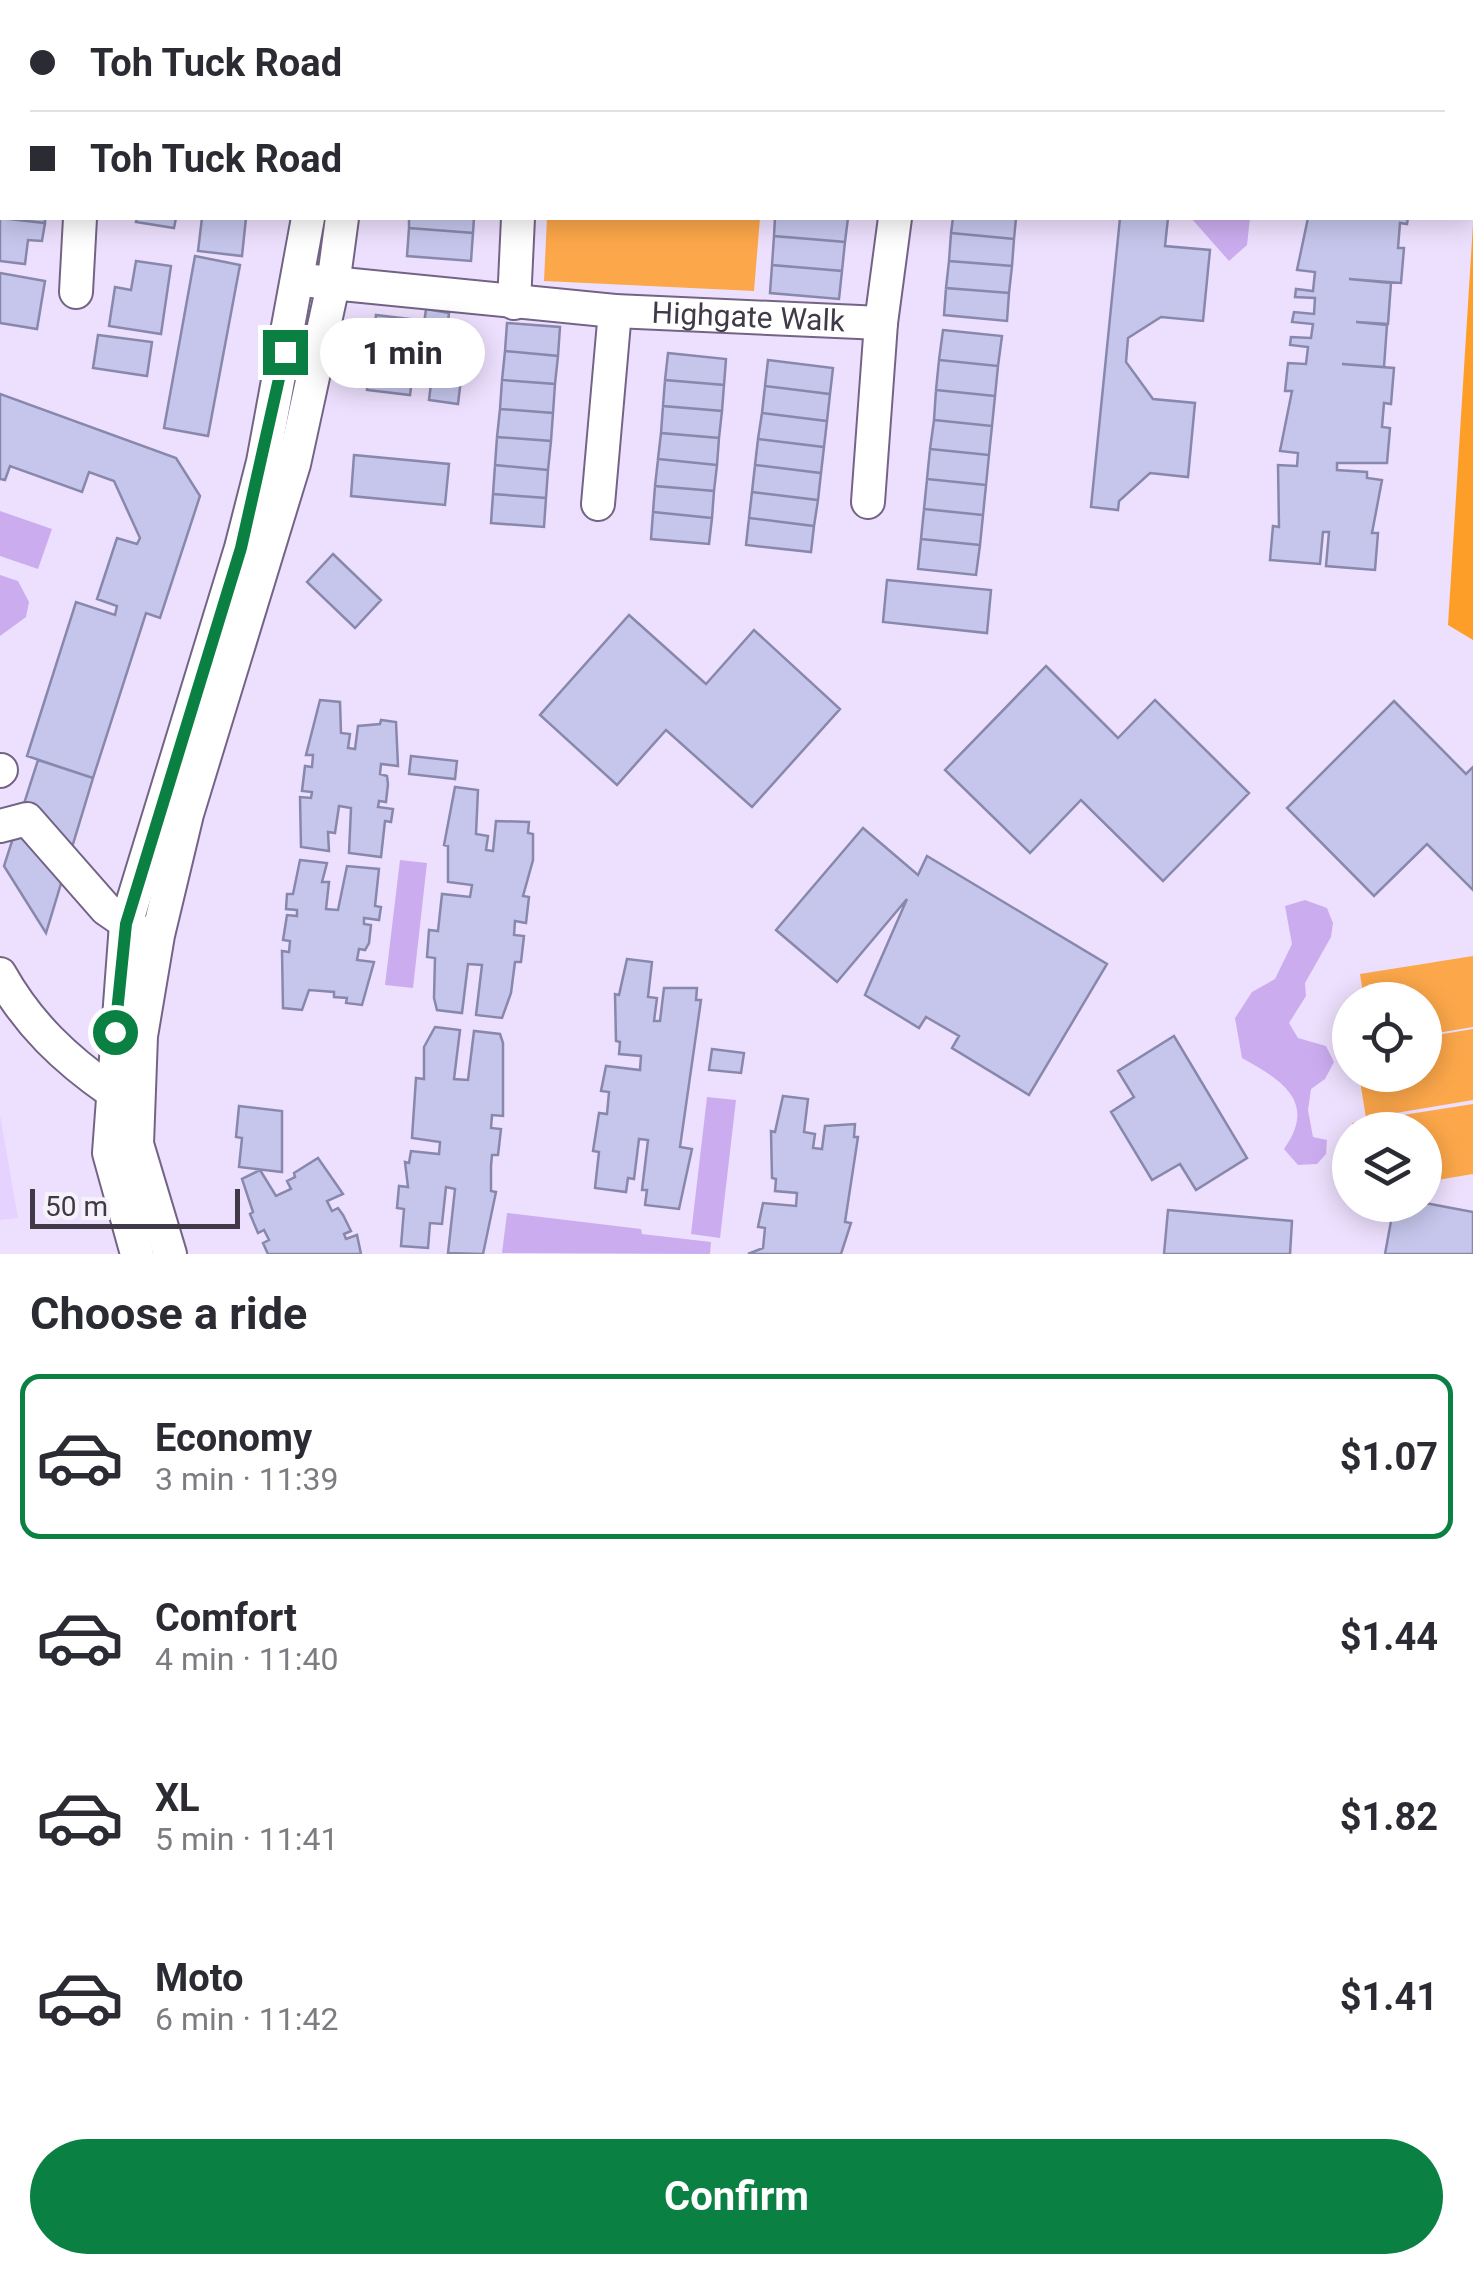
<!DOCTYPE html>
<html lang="en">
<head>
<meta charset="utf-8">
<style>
	:root { --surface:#fff; --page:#f2f2f3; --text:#2b2b33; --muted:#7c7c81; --line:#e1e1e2; --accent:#0b8043 }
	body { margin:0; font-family:Roboto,sans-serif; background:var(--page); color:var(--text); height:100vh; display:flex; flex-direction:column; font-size:38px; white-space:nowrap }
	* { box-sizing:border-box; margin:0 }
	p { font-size:32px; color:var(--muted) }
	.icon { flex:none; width:55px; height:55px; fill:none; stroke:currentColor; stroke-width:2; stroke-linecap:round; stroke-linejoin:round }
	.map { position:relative; height:1254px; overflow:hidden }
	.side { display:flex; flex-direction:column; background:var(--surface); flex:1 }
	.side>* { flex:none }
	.hud { position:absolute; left:0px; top:0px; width:1475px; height:220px; box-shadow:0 5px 25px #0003; display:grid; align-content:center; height:220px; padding:0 30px; background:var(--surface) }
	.buttons { position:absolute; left:1332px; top:982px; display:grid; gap:20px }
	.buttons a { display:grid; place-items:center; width:110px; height:110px; border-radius:50%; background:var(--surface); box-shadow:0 5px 25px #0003; font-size:50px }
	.scale { position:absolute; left:30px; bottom:25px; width:210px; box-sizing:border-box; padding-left:10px; border:5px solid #403948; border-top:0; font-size:28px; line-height:35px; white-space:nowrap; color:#403948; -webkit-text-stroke:8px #f5f2fa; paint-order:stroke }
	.end { position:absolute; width:45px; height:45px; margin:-22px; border:12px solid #0b8043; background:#fff; box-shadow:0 0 0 5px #fff }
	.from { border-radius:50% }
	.bubble { position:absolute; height:70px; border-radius:35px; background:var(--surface); box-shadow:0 5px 25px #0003; font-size:32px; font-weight:700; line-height:70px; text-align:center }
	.hud b { display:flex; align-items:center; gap:35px; height:95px; font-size:38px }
	.hud b+b { border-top:2px solid var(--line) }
	.hud i { width:25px; height:25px; background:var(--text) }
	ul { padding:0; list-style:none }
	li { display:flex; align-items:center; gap:30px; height:165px; margin:0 20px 15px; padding:0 10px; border:5px solid transparent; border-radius:20px }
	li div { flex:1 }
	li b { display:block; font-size:38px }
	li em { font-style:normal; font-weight:700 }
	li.on { border-color:var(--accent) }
	li>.icon { width:90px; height:90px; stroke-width:1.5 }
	h2 { padding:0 30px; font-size:45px; line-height:120px }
	.cta { display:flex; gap:20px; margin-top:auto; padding:20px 30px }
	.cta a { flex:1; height:115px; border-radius:60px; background:var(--accent); color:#fff; font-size:40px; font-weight:700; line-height:115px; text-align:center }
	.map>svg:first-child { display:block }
</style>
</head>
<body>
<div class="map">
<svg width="1473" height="1254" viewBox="0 0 1473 1254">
	<rect width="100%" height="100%" fill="#ede0fe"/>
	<!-- built -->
	<path fill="#e6d2fe" d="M0 1115 18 1218 0 1220Z"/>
	<!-- green -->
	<path fill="#fca74a" d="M547 218H760L754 291 544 281Z
		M1473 956V1027L1425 1035V1000H1364L1360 974Z
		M1473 1029V1100L1366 1118 1359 1075H1425V1037Z
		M1473 1104V1174L1425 1182V1130H1354L1352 1123Z"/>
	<!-- forest -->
	<path fill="#fc9e28" d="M1473 224V640L1448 625Z"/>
	<!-- water -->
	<path fill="#cbadef" d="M1191 218H1250L1247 245 1229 261Z
		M0 511 52 529 38 569 0 556Z
		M0 575 18 581 29 602 26 617 0 636Z
		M400 860 427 863 413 988 385 985Z
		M1305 900 1327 908 1333 923 1331 937 1305 983 1306 996 1289 1023 1298 1038 1326 1046 1334 1062 1325 1079 1311 1089 1308 1110 1313 1137 1327 1140 1326 1154 1317 1164 1298 1165 1284 1149C1318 1101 1281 1080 1242 1058L1235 1018 1252 992 1275 979 1292 944 1285 906Z
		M707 1097 736 1100 720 1238 691 1234Z
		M507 1213 641 1229 642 1234 711 1242 710 1254 502 1253Z"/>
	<!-- building -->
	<path fill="#c6c6ec" stroke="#8888ac" stroke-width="2.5" d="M426 0H491L426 2Z
		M585 0H656L585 2Z
		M0 180 2 218H45V223L0 218Z
		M0 218 45 223 42 241 28 240 25 264 0 261Z
		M137 218H176L174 228 136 222Z
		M202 218H246L242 256 198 251Z
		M409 218H474L473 233 409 228Z
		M775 218H848L845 242 774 236Z
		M953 218H1016L1014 239 951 233Z
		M1120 218H1168L1165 246 1210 250 1203 321 1161 317 1128 338 1126 362 1153 399 1195 403 1188 477 1150 473 1119 501 1118 510 1091 507Z
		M1308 218H1408L1407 224 1400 223 1398 248H1404L1401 283 1349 279 1391 283 1388 324 1356 322 1387 325 1384 367 1342 364 1394 368 1391 404 1384 403 1382 427 1390 428 1387 463H1337V470L1367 472V478L1382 480 1372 533H1378L1375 570 1326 566 1329 532H1323L1320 564 1270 560 1273 526 1279 527 1278 465 1297 466 1298 453 1280 451 1292 391H1285L1288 363 1306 364 1308 347 1290 345 1291 337 1311 338 1313 324 1292 322 1294 312 1314 314 1315 298 1295 297 1296 289 1313 291 1315 272 1297 270Z
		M409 228 473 233 471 261 407 256Z
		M951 233 1014 239 1012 266 949 261Z
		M774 236 845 242 842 271 772 265Z
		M195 256 240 265 208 436 164 428Z
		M136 261 171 266 161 334 109 326 115 287 131 290Z
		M949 261 1012 266 1009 293 946 288Z
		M772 265 842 271 839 299 770 293Z
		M0 273 45 281 37 329 0 323Z
		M946 288 1009 293 1007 321 944 315Z
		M426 309 449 313 445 349 421 346Z
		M376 315 419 320 410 395 367 390Z
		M507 323 560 327 558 356 505 351Z
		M943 330 1002 336 998 366 939 360Z
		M98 335 152 342 147 376 93 368Z
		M505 351 558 356 555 384 502 380Z
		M668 353 726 359 724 385 665 380Z
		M434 359 463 362 458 404 429 400Z
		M768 360 833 368 830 394 765 386Z
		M939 360 998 366 995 396 936 390Z
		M502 380 555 384 553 413 500 409Z
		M665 380 724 385 722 411 663 406Z
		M765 386 830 394 827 421 762 413Z
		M936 390 995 396 992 426 934 420Z
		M0 394 176 458 200 496 160 618 146 613 93 778 27 756 76 602 115 615 117 606 97 599 117 538 137 544 140 538 114 481 89 472 82 492 10 466 5 480 0 479Z
		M663 406 722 411 719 438 661 433Z
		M500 409 553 413 551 441 497 437Z
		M762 413 827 421 824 447 758 439Z
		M934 420 992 426 989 455 930 449Z
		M661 433 719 438 717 465 658 459Z
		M497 437 551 441 548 470 495 465Z
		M758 439 824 447 821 473 755 465Z
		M930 449 989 455 986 485 927 479Z
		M354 455 449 464 445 505 351 496Z
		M658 459 717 465 714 491 655 486Z
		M495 465 548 470 546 498 493 494Z
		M755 465 821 473 818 500 752 492Z
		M927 479 986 485 983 515 924 509Z
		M655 486 714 491 712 518 653 512Z
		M752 492 818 500 814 526 749 518Z
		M493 494 546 498 544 527 491 523Z
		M924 509 983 515 980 545 921 539Z
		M653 512 712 518 709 544 651 539Z
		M749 518 814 526 811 552 746 545Z
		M921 539 980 545 976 575 918 569Z
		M333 554 381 600 355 628 307 582Z
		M887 580 991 590 987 633 883 622Z
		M629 615 706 684 754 630 840 709 752 807 666 730 617 785 540 715Z
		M1046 666 1118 738 1155 700 1249 793 1163 881 1081 800 1030 853 945 770Z
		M320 700 340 702 341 733 350 734 348 748 355 749 358 726 380 724 381 720 396 722 398 766 381 764 380 774 387 776 388 784 386 802 379 801 378 807 393 809 391 822 385 821 381 857 349 853 351 808 339 806 335 833 328 832 329 851 301 847 300 797 311 798 312 792 302 791 305 766 312 767 313 755H306Z
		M1394 701 1466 774 1473 767V890L1427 844 1374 896 1287 808Z
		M411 756 457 761 455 779 409 774Z
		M38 760 93 778 46 933 4 866Z
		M455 787 478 790 476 834 488 836 486 850 493 851 496 821 529 822 528 833 533 834V860L523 896 529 897 526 923 515 921 514 935 524 936 521 962H515L511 993 502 1018 476 1015 482 965 468 964 462 1013 437 1010 434 998 435 958 427 957 429 930 438 931 442 894 470 897 472 885 448 882V846L444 845Z
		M863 828 918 875 927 856 1107 964 1029 1095 952 1048 959 1036 926 1017 919 1028 865 995 907 899 837 982 776 930Z
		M300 860 327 863 322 882H329L326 909 338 910 347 866 379 869 375 906 381 907 379 920 364 918V924L371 925 369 943 365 950 359 949 357 960 374 962 362 1005 346 1003 347 998 334 997V992L309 990 302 1010 283 1008 282 951 289 952 290 941 283 940 287 915 297 916V910L286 909 287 894H293Z
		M627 959 652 962 648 997 657 998 654 1021H660L664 988H697L696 1000H701L680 1147 692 1149 679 1209 645 1205 647 1190H642L648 1140 639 1139 634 1179 628 1178 626 1192 595 1188 599 1152 593 1151 599 1113 607 1114 609 1092 601 1091 606 1066 640 1070 641 1056 619 1054 620 1042 616 1041 615 994 619 995Z
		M435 1027 460 1030 454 1079 468 1080 474 1031 500 1034 503 1043V1116L492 1115 491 1128 501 1129 498 1155H492L491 1166V1191L496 1192 483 1254 448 1253 455 1189 446 1187 442 1224 430 1223 428 1248 401 1246 404 1209 397 1208 399 1186 408 1187 405 1162 409 1163 411 1151 439 1154 440 1142 412 1138 416 1078 424 1079V1047Z
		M1174 1036 1247 1158 1196 1190 1180 1164 1152 1180 1111 1112 1134 1097 1118 1071Z
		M712 1049 744 1053 741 1073 709 1070Z
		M783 1096 808 1099 804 1132 815 1134 813 1148 822 1149 825 1126 855 1124 854 1137H858L845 1222 851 1223 841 1254H748L763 1248 765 1228 758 1227 763 1203 796 1206 797 1193 775 1191 776 1179 772 1178 771 1131 775 1132Z
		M239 1106 282 1111V1172L239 1167 242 1138 236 1137Z
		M318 1158 343 1194 327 1201 332 1211 338 1208 343 1215 351 1231 344 1234 346 1239 357 1235 361 1254H268L263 1243 269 1240 264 1230 258 1233 250 1214 253 1212 242 1179 260 1170 276 1196 291 1189 287 1181 295 1177 294 1173Z
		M1425 1203 1473 1212V1254H1385L1394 1205Z
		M1168 1210 1292 1221 1290 1254H1164Z"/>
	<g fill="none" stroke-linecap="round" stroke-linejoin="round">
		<defs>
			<g id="minor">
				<path d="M86 0V2"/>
				<path d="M892 0 893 2"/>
				<path d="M335 2V0"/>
				<path d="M368 2V0"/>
				<path d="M527 2V0"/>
				<path d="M0 41H2"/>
				<path id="s1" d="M312 281 615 311 881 323"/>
				<path d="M76 292 80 218"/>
				<path d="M514 303 518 218"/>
				<path d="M868 502 881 323 895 218"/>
				<path d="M598 504 615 311"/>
				<path d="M0 771 1 770"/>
				<path d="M0 826 27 819 106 909 141 933"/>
				<path d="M0 974C28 1024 65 1059 111 1091"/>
				<path d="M137 1254 109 1153 126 924 241 548 263 462 308 218"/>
				<path d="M170 1254 137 1144 141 1036 158 935 187 814 294 464 333 285 342 218"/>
			</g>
		</defs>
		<!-- minor casing -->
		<use href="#minor" stroke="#736485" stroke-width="36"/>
		<!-- minor -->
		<use href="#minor" stroke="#fff" stroke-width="32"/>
	</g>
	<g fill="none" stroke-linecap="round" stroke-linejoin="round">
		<!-- route -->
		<path stroke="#0b8043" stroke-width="12" d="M115 1032 126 924 241 548 285 352"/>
	</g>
	<g text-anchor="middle" stroke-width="8" stroke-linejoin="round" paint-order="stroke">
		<!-- street labels -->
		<g font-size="30" fill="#403948" stroke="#f5f2fa">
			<text dy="10" stroke="none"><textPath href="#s1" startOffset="438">Highgate Walk</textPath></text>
		</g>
	</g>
</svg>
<div class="buttons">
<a><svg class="icon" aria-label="locate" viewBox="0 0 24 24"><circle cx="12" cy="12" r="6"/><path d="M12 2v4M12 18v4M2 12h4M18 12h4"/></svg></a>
<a><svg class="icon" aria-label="layers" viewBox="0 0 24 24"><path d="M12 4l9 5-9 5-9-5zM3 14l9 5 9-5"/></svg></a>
</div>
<div class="scale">50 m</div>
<i class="end from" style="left:115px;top:1032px"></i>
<i class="end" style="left:285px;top:352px"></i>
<div class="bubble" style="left:320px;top:318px;width:165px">1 min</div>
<div class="hud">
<b><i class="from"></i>Toh Tuck Road</b>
<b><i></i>Toh Tuck Road</b>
</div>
</div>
<section class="side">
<h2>Choose a ride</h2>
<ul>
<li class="on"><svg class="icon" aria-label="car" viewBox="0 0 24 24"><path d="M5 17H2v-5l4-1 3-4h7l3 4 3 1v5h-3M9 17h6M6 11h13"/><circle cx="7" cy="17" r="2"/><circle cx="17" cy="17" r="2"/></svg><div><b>Economy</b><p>3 min · 11:39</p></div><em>$1.07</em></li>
<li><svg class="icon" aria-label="car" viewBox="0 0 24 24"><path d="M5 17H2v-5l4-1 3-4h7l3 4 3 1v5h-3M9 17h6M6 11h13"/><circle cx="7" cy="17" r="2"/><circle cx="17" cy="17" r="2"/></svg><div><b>Comfort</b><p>4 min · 11:40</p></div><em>$1.44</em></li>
<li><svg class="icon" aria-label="car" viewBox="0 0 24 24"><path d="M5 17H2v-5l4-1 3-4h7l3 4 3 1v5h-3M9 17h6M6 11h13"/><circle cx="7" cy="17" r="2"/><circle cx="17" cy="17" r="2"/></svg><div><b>XL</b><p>5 min · 11:41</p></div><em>$1.82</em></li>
<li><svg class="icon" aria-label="car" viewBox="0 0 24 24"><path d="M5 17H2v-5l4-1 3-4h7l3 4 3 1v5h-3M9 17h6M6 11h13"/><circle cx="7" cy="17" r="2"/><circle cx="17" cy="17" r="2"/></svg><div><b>Moto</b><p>6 min · 11:42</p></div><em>$1.41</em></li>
</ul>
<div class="cta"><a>Confirm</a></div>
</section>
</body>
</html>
